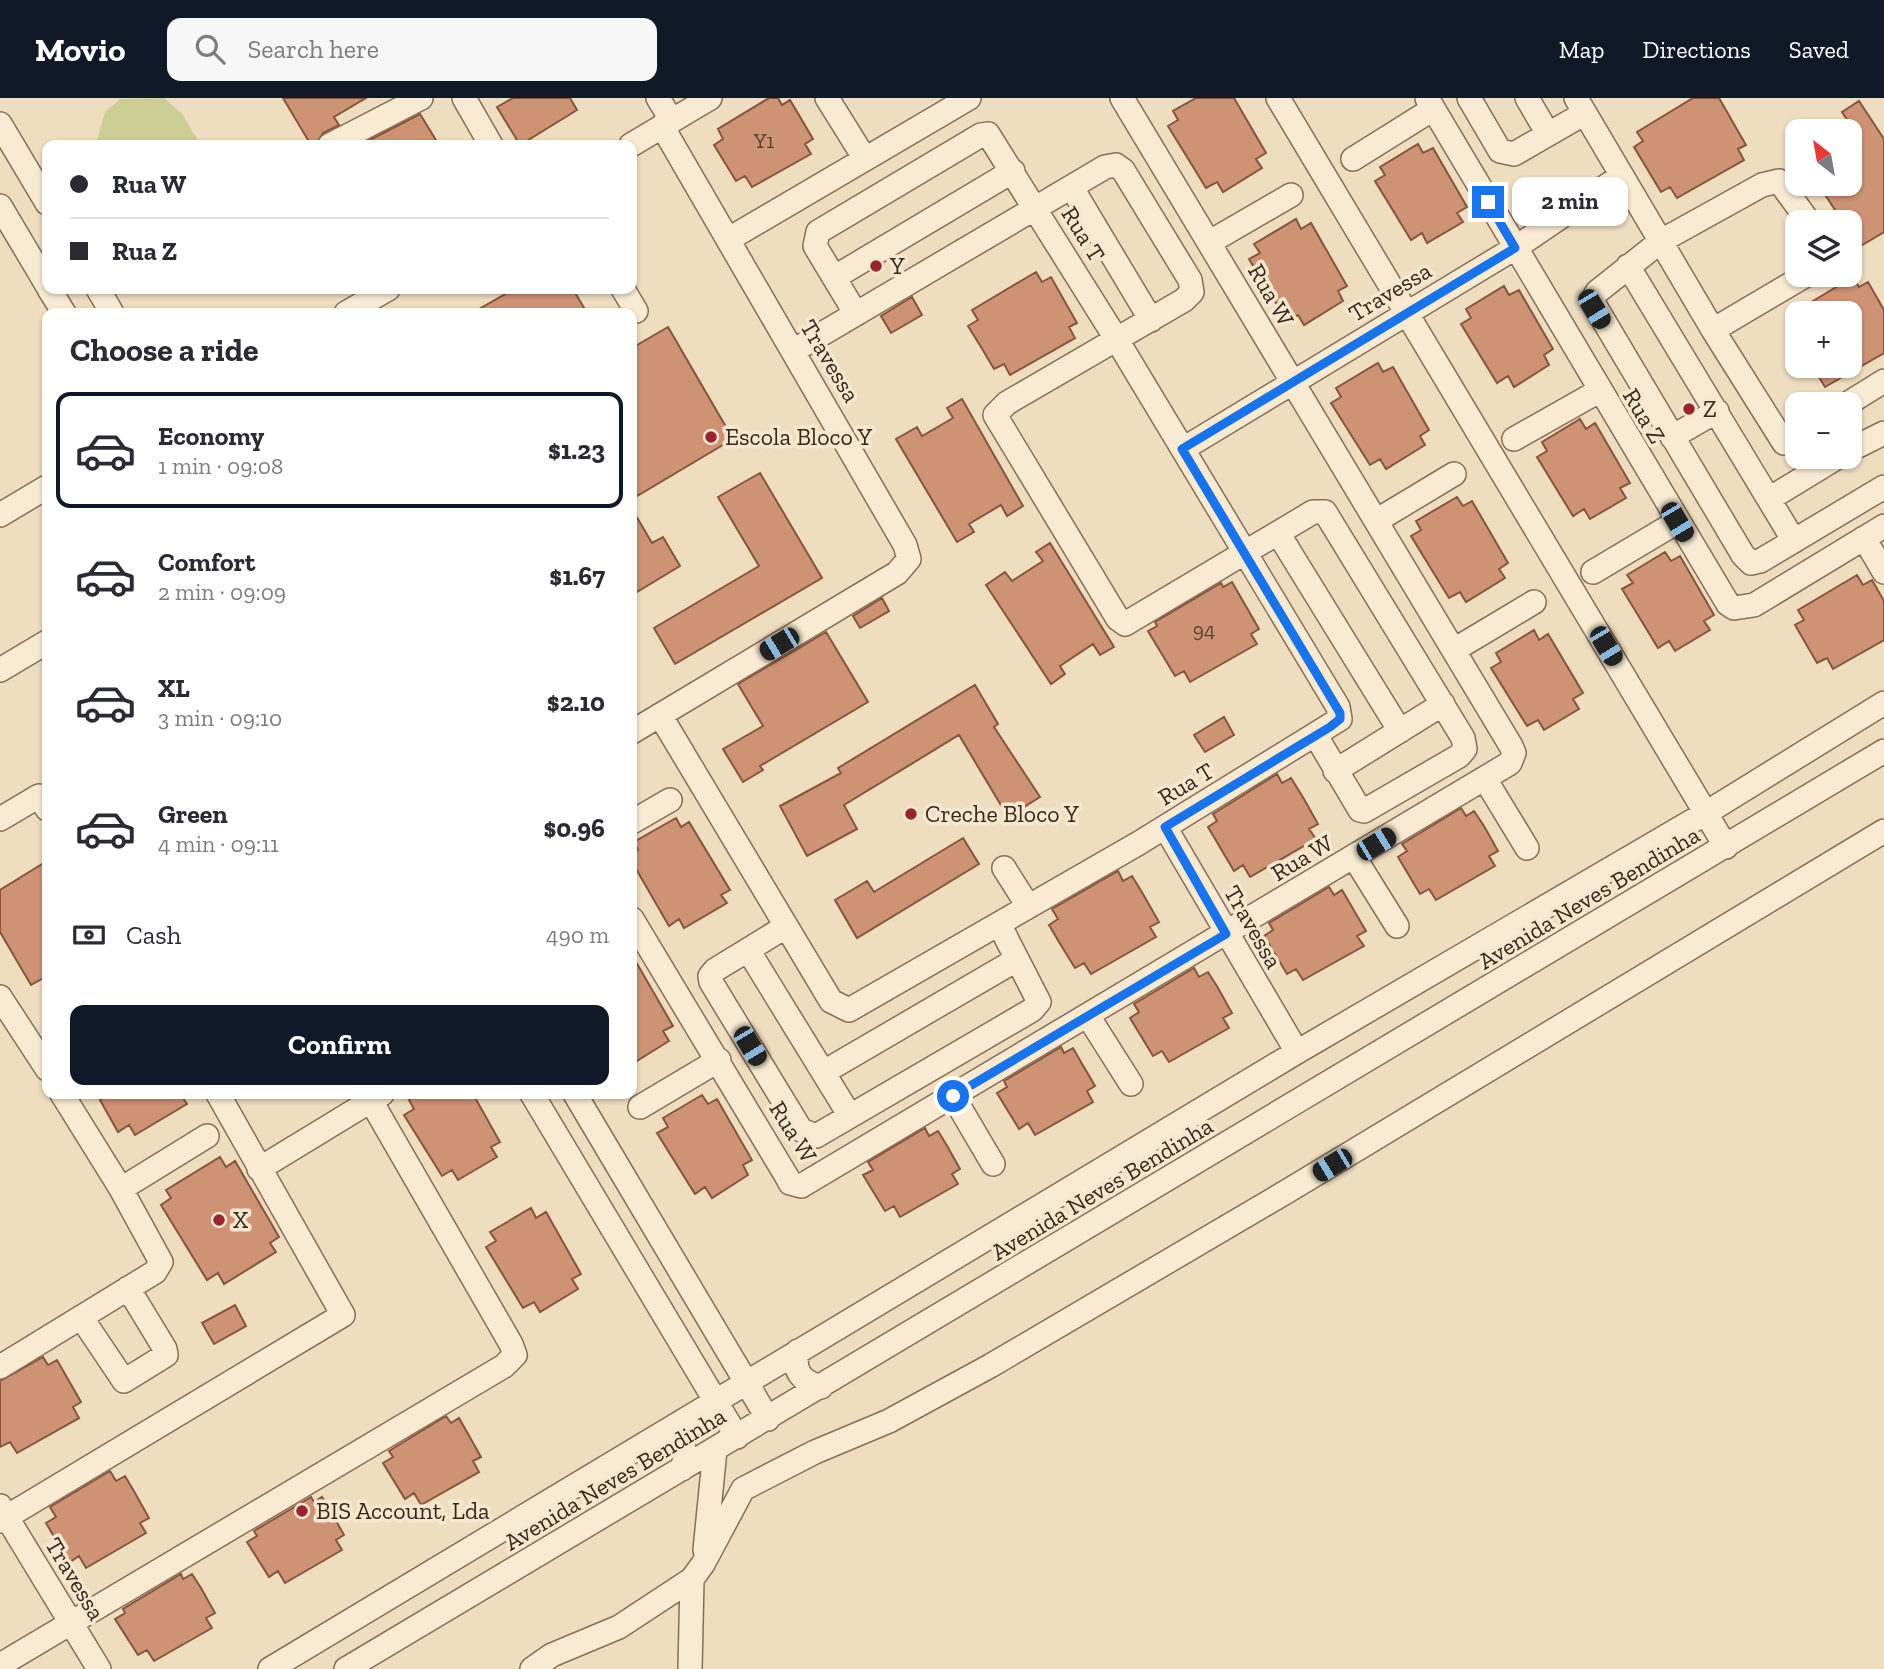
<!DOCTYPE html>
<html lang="en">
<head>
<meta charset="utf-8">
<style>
	:root { --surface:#fff; --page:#f7f7f7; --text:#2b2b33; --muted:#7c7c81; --line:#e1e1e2; --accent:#111827 }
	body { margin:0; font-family:"Zilla Slab",serif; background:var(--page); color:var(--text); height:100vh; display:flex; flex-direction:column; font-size:26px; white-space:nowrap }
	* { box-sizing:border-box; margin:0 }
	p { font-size:23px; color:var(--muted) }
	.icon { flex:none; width:38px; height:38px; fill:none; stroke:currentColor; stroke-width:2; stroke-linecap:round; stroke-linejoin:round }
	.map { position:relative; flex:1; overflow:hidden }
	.sheet { position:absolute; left:42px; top:210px; width:595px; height:791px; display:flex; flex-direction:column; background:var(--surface); border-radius:14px; box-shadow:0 2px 5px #0004 }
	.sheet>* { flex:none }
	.hud { position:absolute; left:42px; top:42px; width:595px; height:154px; border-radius:14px; box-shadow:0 2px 5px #0004; display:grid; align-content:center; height:154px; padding:0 28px; background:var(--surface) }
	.needle { width:46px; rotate:329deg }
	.controls { position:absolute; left:1785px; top:21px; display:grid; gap:14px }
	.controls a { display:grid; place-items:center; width:77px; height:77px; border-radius:14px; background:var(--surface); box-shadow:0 2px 5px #0004; font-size:35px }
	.end { position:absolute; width:32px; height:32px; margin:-16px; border:9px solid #1a73e8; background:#fff; box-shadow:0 0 0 4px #fff }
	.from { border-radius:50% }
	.bubble { position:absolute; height:49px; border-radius:14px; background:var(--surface); box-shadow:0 2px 5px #0004; font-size:23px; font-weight:800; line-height:49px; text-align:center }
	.car { position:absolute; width:21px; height:42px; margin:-21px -10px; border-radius:9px; box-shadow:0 0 5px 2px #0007; background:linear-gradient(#222 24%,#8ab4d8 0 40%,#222 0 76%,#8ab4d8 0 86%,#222 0) }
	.hud b { display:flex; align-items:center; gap:24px; height:66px; font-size:26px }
	.hud b+b { border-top:2px solid var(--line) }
	.hud i { width:18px; height:18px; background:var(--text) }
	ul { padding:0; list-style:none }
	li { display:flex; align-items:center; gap:21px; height:116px; margin:0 14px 10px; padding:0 14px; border:4px solid transparent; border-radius:14px }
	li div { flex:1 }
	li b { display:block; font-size:26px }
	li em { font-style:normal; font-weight:800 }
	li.active { border-color:var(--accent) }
	li>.icon { width:63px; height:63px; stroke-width:1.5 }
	h2 { padding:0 28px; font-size:32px; line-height:84px }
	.pay { display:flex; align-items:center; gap:18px; height:77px; padding:0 28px; font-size:26px }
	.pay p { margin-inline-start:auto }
	.action { display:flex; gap:14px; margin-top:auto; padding:14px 28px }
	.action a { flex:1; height:80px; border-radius:14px; background:var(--accent); color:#fff; font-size:28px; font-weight:800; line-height:80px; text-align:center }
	header { display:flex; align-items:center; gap:42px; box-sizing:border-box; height:98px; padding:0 35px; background:var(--accent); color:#fff }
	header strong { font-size:33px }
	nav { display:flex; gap:38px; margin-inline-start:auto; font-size:24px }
	.search { width:490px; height:63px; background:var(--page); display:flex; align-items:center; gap:18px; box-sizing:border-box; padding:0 24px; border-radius:14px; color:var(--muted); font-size:26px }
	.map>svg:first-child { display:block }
</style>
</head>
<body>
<header>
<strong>Movio</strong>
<div class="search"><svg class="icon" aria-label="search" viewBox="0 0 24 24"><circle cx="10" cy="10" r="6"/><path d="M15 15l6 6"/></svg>Search here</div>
<nav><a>Map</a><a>Directions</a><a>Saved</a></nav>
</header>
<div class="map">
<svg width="1884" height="1571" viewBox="0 0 1884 1571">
	<rect width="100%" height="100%" fill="#efddc0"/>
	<!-- green -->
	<path fill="#cbcd94" d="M164 0 182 16 201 47H96L105 14 120 1Z"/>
	<!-- building -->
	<path fill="#ce9275" stroke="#87543d" stroke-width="2" d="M283 0H366L334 19 339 27 323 35 316 47H311Z
		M513 0H570L577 12 520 47 497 9Z
		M769 0H778L782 7 790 2 813 41 805 46 811 56 752 89 745 78 736 83 714 47 723 41 718 31Z
		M1196 0H1234L1266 55 1256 61 1262 70 1223 94 1217 84 1206 90 1168 28 1178 22 1173 13Z
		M1693 0H1719L1746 47 1738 51 1744 62 1677 100 1670 89 1661 94 1634 49 1643 43 1637 34Z
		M1859 3 1884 41V134L1859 149 1850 135V124H1843L1818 86H1850V26L1842 14Z
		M420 16 439 47H360Z
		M1418 46 1423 55 1433 50 1467 109 1457 115 1463 124 1427 145 1422 135 1411 142 1375 83 1385 77 1380 69Z
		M1296 121 1301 131 1311 125 1347 188 1338 193 1343 203 1304 227 1298 217 1287 223 1249 161 1260 155 1254 146Z
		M1036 174 1042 184 1051 179 1077 225 1069 229 1075 240 1010 277 1004 266 994 271 981 249 968 228 978 222 972 212Z
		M1853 179 1859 189 1868 184 1884 212V255L1825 289 1812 268H1850V215H1793Z
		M1504 188 1509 197 1519 192 1553 251 1544 257 1549 267 1514 289 1508 278 1497 285 1461 226 1471 220 1466 211Z
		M514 191H573L587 215H472Z
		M912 199 922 217 891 235 881 218Z
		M668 229 733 341 632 401V250Z
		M1378 265 1383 274 1393 269 1429 332 1420 338 1425 347 1386 371 1380 361 1370 367 1331 305 1341 299 1336 290Z
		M962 301 1023 408 1007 418 1001 407 969 426 974 434 957 444 896 341 917 329 922 338 953 320 947 310Z
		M1580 321 1586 331 1595 325 1630 385 1620 390 1626 400 1590 421 1584 411 1573 418 1537 359 1547 353 1542 344Z
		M760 375 822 480 675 566 654 530 759 468 718 399Z
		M1457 399 1463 408 1472 403 1508 465 1499 471 1505 480 1466 504 1460 494 1449 500 1411 438 1421 432 1416 423Z
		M632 411 652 445 663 439 680 468 632 497Z
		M1050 445 1114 549 1100 557 1093 546 1060 568 1065 576 1051 586 986 487 1005 474 1012 483 1043 463 1036 454Z
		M1665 454 1671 463 1680 458 1714 517 1704 523 1710 532 1675 553 1669 543 1658 550 1622 491 1633 485 1627 477Z
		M1857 477 1863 487 1872 482 1884 503V542L1833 571 1827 560 1817 565 1795 527 1804 522 1798 512Z
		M1232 484 1259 531 1251 536 1257 546 1190 584 1184 573 1175 578 1148 533 1157 528 1155 524 1221 485 1223 489Z
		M882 500 889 513 860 530 853 518Z
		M1534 532 1539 542 1548 536 1583 595 1573 601 1579 611 1544 632 1538 622 1527 628 1491 570 1501 564 1496 555Z
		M826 534 868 604 760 668 763 672 743 684 723 651 763 628 738 586Z
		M975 587 998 626 994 629 1040 699 1008 719 959 637 844 707 857 731 807 758 780 708 841 675 838 670Z
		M1224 619 1234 637 1205 654 1194 637Z
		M1277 676 1282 685 1291 680 1304 701 1318 726 1309 731 1316 741 1250 779 1243 767 1234 773 1208 729 1217 723 1213 716Z
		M1461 710 1466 718 1474 713 1484 728 1498 753 1489 758 1495 768 1436 802 1429 791 1420 796 1398 759 1407 753 1402 746Z
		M676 720 681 729 689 724 730 792 721 797 727 805 684 830 679 821 669 828 632 764V756L638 752 634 744Z
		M963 740 979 766 857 840 835 802 867 783 874 794Z
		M47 763V878L31 887 0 834V792Z
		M1118 773 1123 783 1132 778 1143 796 1159 824 1150 829 1156 839 1091 876 1084 865 1075 870 1059 844 1049 827 1058 821 1052 811Z
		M1329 789 1334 797 1342 792 1366 833 1357 838 1364 848 1303 882 1296 871 1287 876 1264 838 1273 832 1269 825Z
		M632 857 673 928 663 933 669 943 632 966Z
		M1194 870 1199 879 1208 874 1218 890 1232 915 1223 920 1229 930 1169 964 1162 953 1153 958 1130 920 1139 914 1134 906Z
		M1061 949 1064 955 1073 950 1081 964 1095 988 1087 993 1093 1004 1035 1037 1028 1025 1019 1031 997 995 1007 989 1004 983Z
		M110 996H180L187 1006 135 1037 129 1027 118 1034 100 1002Z
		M419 996H473L500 1044 491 1049 497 1059 458 1082 452 1072 442 1078 404 1017 414 1011 409 1002Z
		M702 997 708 1006 717 1001 752 1062 743 1067 748 1077 712 1100 705 1089 695 1096 657 1035 668 1029 663 1020Z
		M925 1030 929 1038 938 1033 946 1046 960 1071 952 1076 958 1086 900 1119 894 1108 885 1113 863 1077 873 1072 868 1064Z
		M220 1059 226 1069 235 1063 279 1139 270 1145 276 1154 224 1186 218 1175 207 1182 161 1107 171 1100 166 1092Z
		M531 1110 536 1120 546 1114 581 1176 572 1181 578 1191 540 1214 534 1204 523 1210 486 1149 496 1143 490 1134Z
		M235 1207 246 1228 214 1246 202 1225Z
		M43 1259 48 1267 57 1262 81 1304 73 1309 79 1320 17 1355 10 1344 0 1349V1283Z
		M446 1318 451 1325 459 1320 481 1359 473 1363 479 1374 421 1407 414 1395 405 1401 383 1365 393 1359 389 1353Z
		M110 1373 116 1383 125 1378 135 1395 149 1420 140 1425 146 1435 86 1470 79 1458 70 1464 56 1442 46 1425 56 1419 50 1409Z
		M311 1399 314 1404 322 1399 330 1412 344 1437 336 1442 342 1452 285 1485 278 1473 269 1479 247 1444 257 1438 254 1433Z
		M181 1476 183 1481 192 1476 201 1490 215 1515 206 1520 212 1530 154 1563 147 1552 138 1557 115 1521 125 1515 123 1511Z"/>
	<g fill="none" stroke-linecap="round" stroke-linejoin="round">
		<defs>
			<path id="minor" d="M464 0 491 47
				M658 0 672 23
				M827 0 865 61
				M1278 0 1726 749
				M1427 0 1728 506 1734 510 1754 507 1884 428
				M1469 0 1500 53 1514 56 1585 15
				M1527 0 1548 36
				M1576 0 1713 232 1784 345 1797 337
				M0 26 47 105
				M330 47 421 0
				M631 47 710 0
				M1353 61 1433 11
				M1072 90 1151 222
				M0 108 47 187
				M1809 124 1779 83 1762 87 1661 143 1597 194 1592 203 1743 457 1751 465 1760 463 1884 389
				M729 141 969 0
				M1210 144 1291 97
				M1628 168 1794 443
				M835 179 1013 73
				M49 191 64 215
				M98 191 112 215
				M623 191 636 213
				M346 215 388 191
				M1713 232 1806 177
				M793 253 1105 69 1116 67 1123 72 1190 182 1192 194 1184 202 1007 305 995 317 1118 521 1125 526 1313 414H1325L1463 640 1465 651 1459 658 1364 713 1360 712 1316 638
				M1847 306 1884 283
				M1672 339 1717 313
				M1514 341 1599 293
				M1183 351 1515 150 1621 78
				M1850 352 1884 335
				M1769 401 1838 359
				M0 417 47 389
				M1376 423 1454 376
				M1278 435 1400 633
				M1864 440 1884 474
				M1593 474 1677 424
				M1454 552 1534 504
				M0 572 47 544
				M660 617 831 903 849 912 1139 745 1340 621 1338 609 1117 242 988 36 981 37 818 134 815 148 856 216
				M632 634 897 475 909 461 905 447 662 28
				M1335 673 1443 606
				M1485 681 1527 750
				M0 721 39 698 47 711
				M632 724 670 702
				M1165 729 1297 954
				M1354 759 1397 828
				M1004 770 1028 808
				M632 821 787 1079 790 1085 801 1088 1510 665 1514 655 1511 648 1122 0
				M785 829 715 872 710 878 711 884 801 1032 816 1038 1032 912 1039 904 999 826
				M748 852 850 1018
				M0 899 47 971
				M1088 918 1131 986
				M824 974 1016 862
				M532 996 737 1339
				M575 996 768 1321
				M953 998 993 1066
				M640 1009 719 962
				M259 1071 382 996
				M121 1091 207 1038
				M81 1219 124 1283 166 1257 165 1251 128 1190
				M798 1253C792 1273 802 1284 821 1289
				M0 1269 155 1174 161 1164 121 1091 62 996
				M664 1336 683 1346 685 1360 682 1371
				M0 1408 99 1571
				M0 1423 343 1217 218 996
				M705 1452 715 1352
				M0 1567 504 1268 515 1257 511 1246 367 996
				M270 1571 1297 954 1706 715 1884 605
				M346 1571 1884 653
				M532 1571 552 1557 619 1529 692 1481 703 1466 743 1391 815 1354 889 1323 990 1268 1286 1094 1884 733
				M690 1571 692 1481"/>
		</defs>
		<!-- minor casing -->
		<use href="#minor" stroke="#886d57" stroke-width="26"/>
		<!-- minor -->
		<use href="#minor" stroke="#f9ebd3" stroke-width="23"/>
	</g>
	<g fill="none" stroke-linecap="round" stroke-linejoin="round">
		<!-- route -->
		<path stroke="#1a73e8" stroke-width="9" d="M953 998 1226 836 1165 729 1330 629 1340 621V615L1182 351 1515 150 1488 104"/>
	</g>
	<!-- markers -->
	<g fill="#982631" stroke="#f6e8cf" stroke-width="2.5">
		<circle cx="876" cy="168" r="7"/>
		<circle cx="1689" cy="311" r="7"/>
		<circle cx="711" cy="339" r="7"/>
		<circle cx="911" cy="716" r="7"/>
		<circle cx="219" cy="1122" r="7"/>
		<circle cx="302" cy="1413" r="7"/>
	</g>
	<g text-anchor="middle" stroke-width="7" stroke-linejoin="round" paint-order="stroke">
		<!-- number labels -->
		<g font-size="21" fill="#5d4232">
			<text x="764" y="50">Y1</text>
			<text x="1204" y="539">94</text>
		</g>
		<!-- street labels -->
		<g font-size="24" fill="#37271c" stroke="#f6e8cf">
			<text transform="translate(1083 136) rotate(58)" y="8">Rua T</text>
			<text transform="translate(1390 194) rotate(-31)" y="8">Travessa</text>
			<text transform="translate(1271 197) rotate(60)" y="8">Rua W</text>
			<text transform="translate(830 263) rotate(59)" y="8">Travessa</text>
			<text transform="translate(1644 318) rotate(59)" y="8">Rua Z</text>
			<text transform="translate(1186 686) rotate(-31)" y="8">Rua T</text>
			<text transform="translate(1302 760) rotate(-31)" y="8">Rua W</text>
			<text transform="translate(1589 800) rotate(-31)" y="8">Avenida Neves Bendinha</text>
			<text transform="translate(1253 829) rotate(60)" y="8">Travessa</text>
			<text transform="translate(793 1034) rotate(58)" y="8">Rua W</text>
			<text transform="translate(1102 1091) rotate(-31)" y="8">Avenida Neves Bendinha</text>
			<text transform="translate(615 1381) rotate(-31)" y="8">Avenida Neves Bendinha</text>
			<text transform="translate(75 1481) rotate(59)" y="8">Travessa</text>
		</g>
		<!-- poi labels -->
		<g font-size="24" fill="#37271c" stroke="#f6e8cf" text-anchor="start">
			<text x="890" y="176">Y</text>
			<text x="1703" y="319">Z</text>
			<text x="725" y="347">Escola Bloco Y</text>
			<text x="925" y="724">Creche Bloco Y</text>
			<text x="233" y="1130">X</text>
			<text x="316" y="1421">BIS Account, Lda</text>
		</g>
	</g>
</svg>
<div class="controls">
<a><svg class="needle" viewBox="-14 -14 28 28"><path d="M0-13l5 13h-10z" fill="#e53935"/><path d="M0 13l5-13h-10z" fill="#7c7c81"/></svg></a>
<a><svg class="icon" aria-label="layers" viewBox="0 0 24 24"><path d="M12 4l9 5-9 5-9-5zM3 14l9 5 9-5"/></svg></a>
<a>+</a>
<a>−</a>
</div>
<i class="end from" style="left:953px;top:998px"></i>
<i class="end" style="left:1488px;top:104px"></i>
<div class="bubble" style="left:1512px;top:79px;width:116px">2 min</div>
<i class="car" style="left:1594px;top:211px;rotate:149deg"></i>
<i class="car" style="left:1677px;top:424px;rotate:149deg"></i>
<i class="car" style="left:779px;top:546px;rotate:239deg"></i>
<i class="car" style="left:1606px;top:548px;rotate:149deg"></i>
<i class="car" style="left:1376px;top:746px;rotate:59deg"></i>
<i class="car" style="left:750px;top:948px;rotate:149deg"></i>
<i class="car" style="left:1332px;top:1067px;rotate:239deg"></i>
<div class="hud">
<b><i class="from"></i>Rua W</b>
<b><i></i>Rua Z</b>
</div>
<section class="sheet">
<h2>Choose a ride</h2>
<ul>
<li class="active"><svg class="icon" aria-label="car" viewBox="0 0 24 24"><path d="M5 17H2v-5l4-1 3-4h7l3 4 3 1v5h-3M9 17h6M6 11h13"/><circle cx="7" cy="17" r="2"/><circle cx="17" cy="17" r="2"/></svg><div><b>Economy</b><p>1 min · 09:08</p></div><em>$1.23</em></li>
<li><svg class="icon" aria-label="car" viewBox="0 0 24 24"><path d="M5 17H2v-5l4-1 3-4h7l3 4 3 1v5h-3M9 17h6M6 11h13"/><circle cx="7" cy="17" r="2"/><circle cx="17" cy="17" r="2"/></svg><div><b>Comfort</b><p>2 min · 09:09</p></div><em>$1.67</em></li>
<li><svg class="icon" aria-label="car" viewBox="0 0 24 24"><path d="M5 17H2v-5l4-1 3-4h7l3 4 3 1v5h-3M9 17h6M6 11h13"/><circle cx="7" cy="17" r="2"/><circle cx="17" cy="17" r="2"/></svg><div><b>XL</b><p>3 min · 09:10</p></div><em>$2.10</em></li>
<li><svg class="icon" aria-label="car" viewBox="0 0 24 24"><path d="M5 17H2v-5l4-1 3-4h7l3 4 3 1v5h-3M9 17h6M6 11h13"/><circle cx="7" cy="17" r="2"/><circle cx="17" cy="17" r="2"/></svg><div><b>Green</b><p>4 min · 09:11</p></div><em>$0.96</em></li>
</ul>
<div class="pay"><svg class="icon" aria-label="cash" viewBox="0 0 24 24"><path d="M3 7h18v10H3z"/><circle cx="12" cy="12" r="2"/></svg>Cash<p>490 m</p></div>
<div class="action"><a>Confirm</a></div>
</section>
</div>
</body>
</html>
